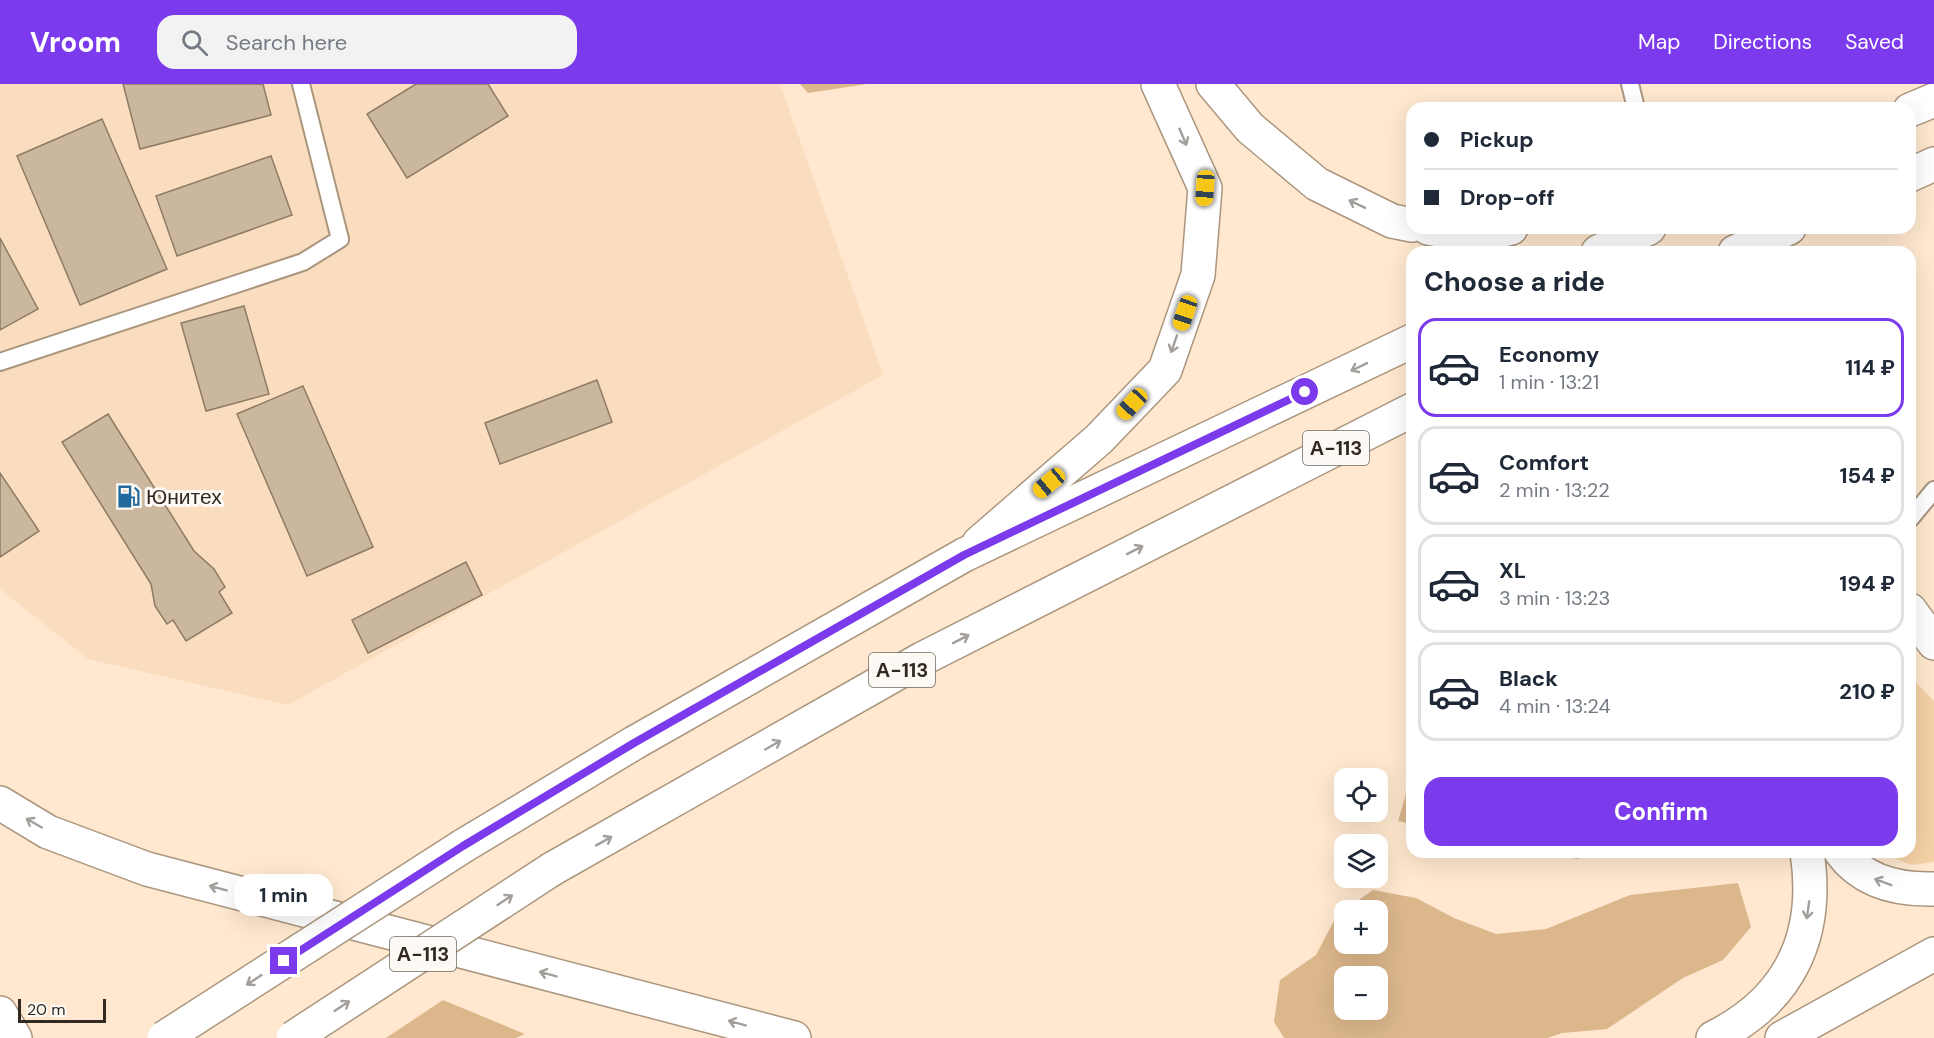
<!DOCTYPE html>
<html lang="en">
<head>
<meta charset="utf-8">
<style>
	:root { --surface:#fff; --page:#f2f2f3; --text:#1f2937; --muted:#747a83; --line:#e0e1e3; --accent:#7c3aed }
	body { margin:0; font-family:"DM Sans",sans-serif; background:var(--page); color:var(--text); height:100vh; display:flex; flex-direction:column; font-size:22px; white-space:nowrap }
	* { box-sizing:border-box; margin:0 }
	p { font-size:20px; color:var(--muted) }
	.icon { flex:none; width:33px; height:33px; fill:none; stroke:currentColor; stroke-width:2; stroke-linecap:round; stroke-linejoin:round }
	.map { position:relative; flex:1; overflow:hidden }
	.panel { position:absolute; left:1406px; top:162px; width:510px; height:612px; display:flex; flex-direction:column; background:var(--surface); border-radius:18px; box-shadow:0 6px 24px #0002 }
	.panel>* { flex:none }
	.guide { position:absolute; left:1406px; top:18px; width:510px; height:132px; border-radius:18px; box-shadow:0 6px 24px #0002; display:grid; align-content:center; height:132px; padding:0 18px; background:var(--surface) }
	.tools { position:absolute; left:1334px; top:684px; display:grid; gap:12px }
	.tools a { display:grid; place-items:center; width:54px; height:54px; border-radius:12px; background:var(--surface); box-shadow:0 6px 24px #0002; font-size:30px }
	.scale { position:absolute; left:18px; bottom:15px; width:88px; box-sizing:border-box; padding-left:6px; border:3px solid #322a20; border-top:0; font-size:16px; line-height:21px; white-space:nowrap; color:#322a20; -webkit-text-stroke:4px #fdf9f4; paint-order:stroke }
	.end { position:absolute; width:27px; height:27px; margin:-14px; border:8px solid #7c3aed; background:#fff; box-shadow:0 0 0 3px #fff }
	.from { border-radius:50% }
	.bubble { position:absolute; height:42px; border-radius:18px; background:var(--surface); box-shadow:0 6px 24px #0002; font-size:20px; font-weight:700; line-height:42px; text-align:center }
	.car { position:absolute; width:18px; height:36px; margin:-18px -9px; border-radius:8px; box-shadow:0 0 4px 2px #0007; background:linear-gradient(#f5c518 24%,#345 0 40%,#f5c518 0 76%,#345 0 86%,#f5c518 0) }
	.guide b { display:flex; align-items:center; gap:21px; height:57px; font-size:22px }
	.guide b+b { border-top:2px solid var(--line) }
	.guide i { width:15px; height:15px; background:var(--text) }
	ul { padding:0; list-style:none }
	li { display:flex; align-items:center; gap:18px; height:99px; margin:0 12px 9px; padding:0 6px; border:3px solid var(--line); border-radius:18px }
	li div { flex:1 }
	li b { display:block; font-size:22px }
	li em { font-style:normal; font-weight:700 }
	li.on { border-color:var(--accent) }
	li>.icon { width:54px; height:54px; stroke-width:1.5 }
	h2 { padding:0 18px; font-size:27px; line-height:72px }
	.cta { display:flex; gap:12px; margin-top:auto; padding:12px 18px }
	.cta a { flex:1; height:69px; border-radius:18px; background:var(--accent); color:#fff; font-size:24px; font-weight:700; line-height:69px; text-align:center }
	header { display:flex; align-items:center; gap:36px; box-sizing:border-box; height:84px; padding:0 30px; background:var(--accent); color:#fff }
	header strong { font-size:28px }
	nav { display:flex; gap:33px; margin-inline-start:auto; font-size:21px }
	.search { width:420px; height:54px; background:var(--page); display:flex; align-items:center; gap:15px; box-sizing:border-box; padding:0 21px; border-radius:18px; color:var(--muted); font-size:22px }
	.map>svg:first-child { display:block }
</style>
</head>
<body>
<header>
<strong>Vroom</strong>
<div class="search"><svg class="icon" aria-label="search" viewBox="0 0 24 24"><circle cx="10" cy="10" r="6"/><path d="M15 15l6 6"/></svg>Search here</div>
<nav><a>Map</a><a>Directions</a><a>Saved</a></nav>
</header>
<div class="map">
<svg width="1934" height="954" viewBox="0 0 1934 954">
	<rect width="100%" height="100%" fill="#ffe8cf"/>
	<!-- built -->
	<path fill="#f9ddbe" d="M0 0H780L883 291 288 621 88 575 0 505Z"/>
	<!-- green -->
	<path fill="#f5d1a7" d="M1910 592 1934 617V778L1911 781 1882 768H1910Z"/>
	<!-- forest -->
	<path fill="#dcb78c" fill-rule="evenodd" d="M800 0H867L808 9Z
		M1411 693V740L1398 737Z
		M1542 768H1598L1577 775Z
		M1738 799 1751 843 1723 876 1683 894 1607 945 1562 949 1548 954H1284L1274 938 1280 896 1316 871 1337 831 1373 806 1416 814 1454 834 1496 850 1546 845 1630 811ZM1344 826H1377V860H1344ZM1344 892H1377V926H1344Z
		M443 916 525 950 516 954H386Z"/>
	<!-- building -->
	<path fill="#cbb69e" stroke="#8f7b64" stroke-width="1.5" d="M123 0H263L271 31 140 65Z
		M416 0H488L508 32 407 94 367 30Z
		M102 35 167 185 80 221 17 72Z
		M271 72 292 131 177 172 156 112Z
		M0 154 38 225 0 246Z
		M244 222 269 310 206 327 181 239Z
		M597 296 612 338 500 380 485 339Z
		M303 302 373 463 307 492 237 330Z
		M108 330 194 467 214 485 225 503 219 508 232 529 186 557 173 536 167 540 155 522 151 500 62 358Z
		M0 389 39 447 0 473Z
		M466 478 482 511 368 569 352 536Z"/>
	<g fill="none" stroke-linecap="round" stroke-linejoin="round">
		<defs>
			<path id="service" d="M1630 0 1636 24
				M0 278 303 178 340 155 301 0
				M1910 435 1934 406"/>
			<path id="trunk" d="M1213 0 1250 44 1317 100 1392 137 1412 141
				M1428 144 1476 153 1511 144
				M979 459 1099 355 1165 286 1198 191 1205 104 1158 0
				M1910 526 1934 559
				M0 719 48 748 147 785 794 954
				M1841 768C1863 798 1898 806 1934 805
				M0 929 15 954
				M1713 954C1790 916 1820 852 1807 768
				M1782 954 1934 870"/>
			<path id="motorway" d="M1910 26 1934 16
				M1910 91 1934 80
				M1598 168 1649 144
				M1735 168 1789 144
				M463 762 634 659 964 471 1412 257
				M552 785 922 575 1412 326"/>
		</defs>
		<!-- service casing -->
		<use href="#service" stroke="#aa967e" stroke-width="20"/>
		<!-- trunk casing -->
		<use href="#trunk" stroke="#aa967e" stroke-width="36"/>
		<!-- motorway casing -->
		<use href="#motorway" stroke="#aa967e" stroke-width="36"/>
		<!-- service -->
		<use href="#service" stroke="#fff" stroke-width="16"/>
		<!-- trunk -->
		<use href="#trunk" stroke="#fff" stroke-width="33"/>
		<!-- motorway -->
		<use href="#motorway" stroke="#fff" stroke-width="33"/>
		<defs>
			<path id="motorway-bridge" d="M164 954 463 762
				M293 954 552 785"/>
		</defs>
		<!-- motorway-bridge casing -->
		<use href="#motorway-bridge" stroke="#aa967e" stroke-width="36" stroke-linecap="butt"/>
		<!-- motorway-bridge -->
		<use href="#motorway-bridge" stroke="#fff" stroke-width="33"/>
	</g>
	<!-- one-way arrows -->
	<defs><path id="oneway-shaft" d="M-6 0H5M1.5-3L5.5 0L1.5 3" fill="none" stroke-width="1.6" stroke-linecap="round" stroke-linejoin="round" transform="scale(1.5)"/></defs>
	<g stroke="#a39f9b">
		<use href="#oneway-shaft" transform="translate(1183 53) rotate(67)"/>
		<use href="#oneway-shaft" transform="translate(1357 120) rotate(-154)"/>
		<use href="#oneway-shaft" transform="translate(1174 260) rotate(109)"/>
		<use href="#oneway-shaft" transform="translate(1359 283) rotate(154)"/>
		<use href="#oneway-shaft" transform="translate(1135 466) rotate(-27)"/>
		<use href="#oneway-shaft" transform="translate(961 555) rotate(-27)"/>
		<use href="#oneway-shaft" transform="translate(773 661) rotate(-30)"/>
		<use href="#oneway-shaft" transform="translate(34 739) rotate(-150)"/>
		<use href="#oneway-shaft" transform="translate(604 757) rotate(-29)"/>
		<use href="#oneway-shaft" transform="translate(1883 798) rotate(-159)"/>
		<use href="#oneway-shaft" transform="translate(218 804) rotate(-165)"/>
		<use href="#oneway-shaft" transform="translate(505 816) rotate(-33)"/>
		<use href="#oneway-shaft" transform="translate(1808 826) rotate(98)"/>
		<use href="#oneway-shaft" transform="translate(548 890) rotate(-165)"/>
		<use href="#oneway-shaft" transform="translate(254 896) rotate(147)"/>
		<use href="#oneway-shaft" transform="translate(342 922) rotate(-33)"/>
		<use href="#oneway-shaft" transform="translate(737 939) rotate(-165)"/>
	</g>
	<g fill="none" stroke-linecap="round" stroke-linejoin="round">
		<!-- route -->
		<path stroke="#7c3aed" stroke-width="8" d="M284 877 463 762 634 659 964 471 1305 308"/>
	</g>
	<!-- icons -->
	<defs>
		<symbol id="fuel-bare" viewBox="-9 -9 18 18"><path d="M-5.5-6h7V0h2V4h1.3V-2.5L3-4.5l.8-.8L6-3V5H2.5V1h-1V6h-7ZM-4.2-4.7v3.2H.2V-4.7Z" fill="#216a9e" stroke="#fdf9f4" stroke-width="2.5" paint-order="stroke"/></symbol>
	</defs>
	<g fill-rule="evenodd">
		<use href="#fuel-bare" x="112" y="396" width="33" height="33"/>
	</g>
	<g text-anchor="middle" stroke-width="6" stroke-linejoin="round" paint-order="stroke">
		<!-- shield labels -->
		<g fill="#fdf9f4" stroke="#6f6860" stroke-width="1.5">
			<rect x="1303" y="347" width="66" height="34" rx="4.5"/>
			<rect x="869" y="569" width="66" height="34" rx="4.5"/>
			<rect x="390" y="853" width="66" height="34" rx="4.5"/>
		</g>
		<g font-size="20" font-weight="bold" fill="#322a20">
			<text x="1336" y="371">А-113</text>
			<text x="902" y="593">А-113</text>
			<text x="423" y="877">А-113</text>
		</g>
		<!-- poi labels -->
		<g font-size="21" fill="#322a20" stroke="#fdf9f4" text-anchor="start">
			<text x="146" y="420">Юнитех</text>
		</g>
	</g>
</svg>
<div class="tools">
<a><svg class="icon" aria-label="locate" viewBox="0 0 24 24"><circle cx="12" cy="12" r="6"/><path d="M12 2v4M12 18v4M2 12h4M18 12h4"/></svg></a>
<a><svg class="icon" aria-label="layers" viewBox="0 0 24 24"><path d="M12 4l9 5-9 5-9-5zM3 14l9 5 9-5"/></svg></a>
<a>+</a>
<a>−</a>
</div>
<div class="scale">20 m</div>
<i class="end from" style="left:1305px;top:308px"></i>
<i class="end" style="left:284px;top:877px"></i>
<div class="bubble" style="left:234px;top:790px;width:99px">1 min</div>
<i class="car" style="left:1205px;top:104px;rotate:184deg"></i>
<i class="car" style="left:1185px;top:229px;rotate:199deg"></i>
<i class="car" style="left:1132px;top:320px;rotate:223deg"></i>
<i class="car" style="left:1049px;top:399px;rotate:230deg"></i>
<div class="guide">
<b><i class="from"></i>Pickup</b>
<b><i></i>Drop-off</b>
</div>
<section class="panel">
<h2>Choose a ride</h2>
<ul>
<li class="on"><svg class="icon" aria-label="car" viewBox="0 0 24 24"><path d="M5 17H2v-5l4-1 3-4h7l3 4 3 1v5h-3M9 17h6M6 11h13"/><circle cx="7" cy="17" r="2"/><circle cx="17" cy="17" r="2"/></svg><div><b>Economy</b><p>1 min · 13:21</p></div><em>114 ₽</em></li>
<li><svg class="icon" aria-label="car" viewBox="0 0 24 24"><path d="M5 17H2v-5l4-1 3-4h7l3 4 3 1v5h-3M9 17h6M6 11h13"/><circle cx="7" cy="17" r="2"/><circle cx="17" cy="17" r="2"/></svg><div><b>Comfort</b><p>2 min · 13:22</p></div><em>154 ₽</em></li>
<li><svg class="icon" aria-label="car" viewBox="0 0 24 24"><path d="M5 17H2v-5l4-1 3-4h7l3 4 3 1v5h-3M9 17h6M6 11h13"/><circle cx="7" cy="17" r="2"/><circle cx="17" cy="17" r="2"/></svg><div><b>XL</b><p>3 min · 13:23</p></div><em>194 ₽</em></li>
<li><svg class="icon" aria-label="car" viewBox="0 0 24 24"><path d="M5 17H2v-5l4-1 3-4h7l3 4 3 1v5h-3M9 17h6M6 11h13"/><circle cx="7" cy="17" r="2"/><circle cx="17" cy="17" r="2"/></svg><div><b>Black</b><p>4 min · 13:24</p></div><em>210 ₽</em></li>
</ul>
<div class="cta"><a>Confirm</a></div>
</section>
</div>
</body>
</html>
